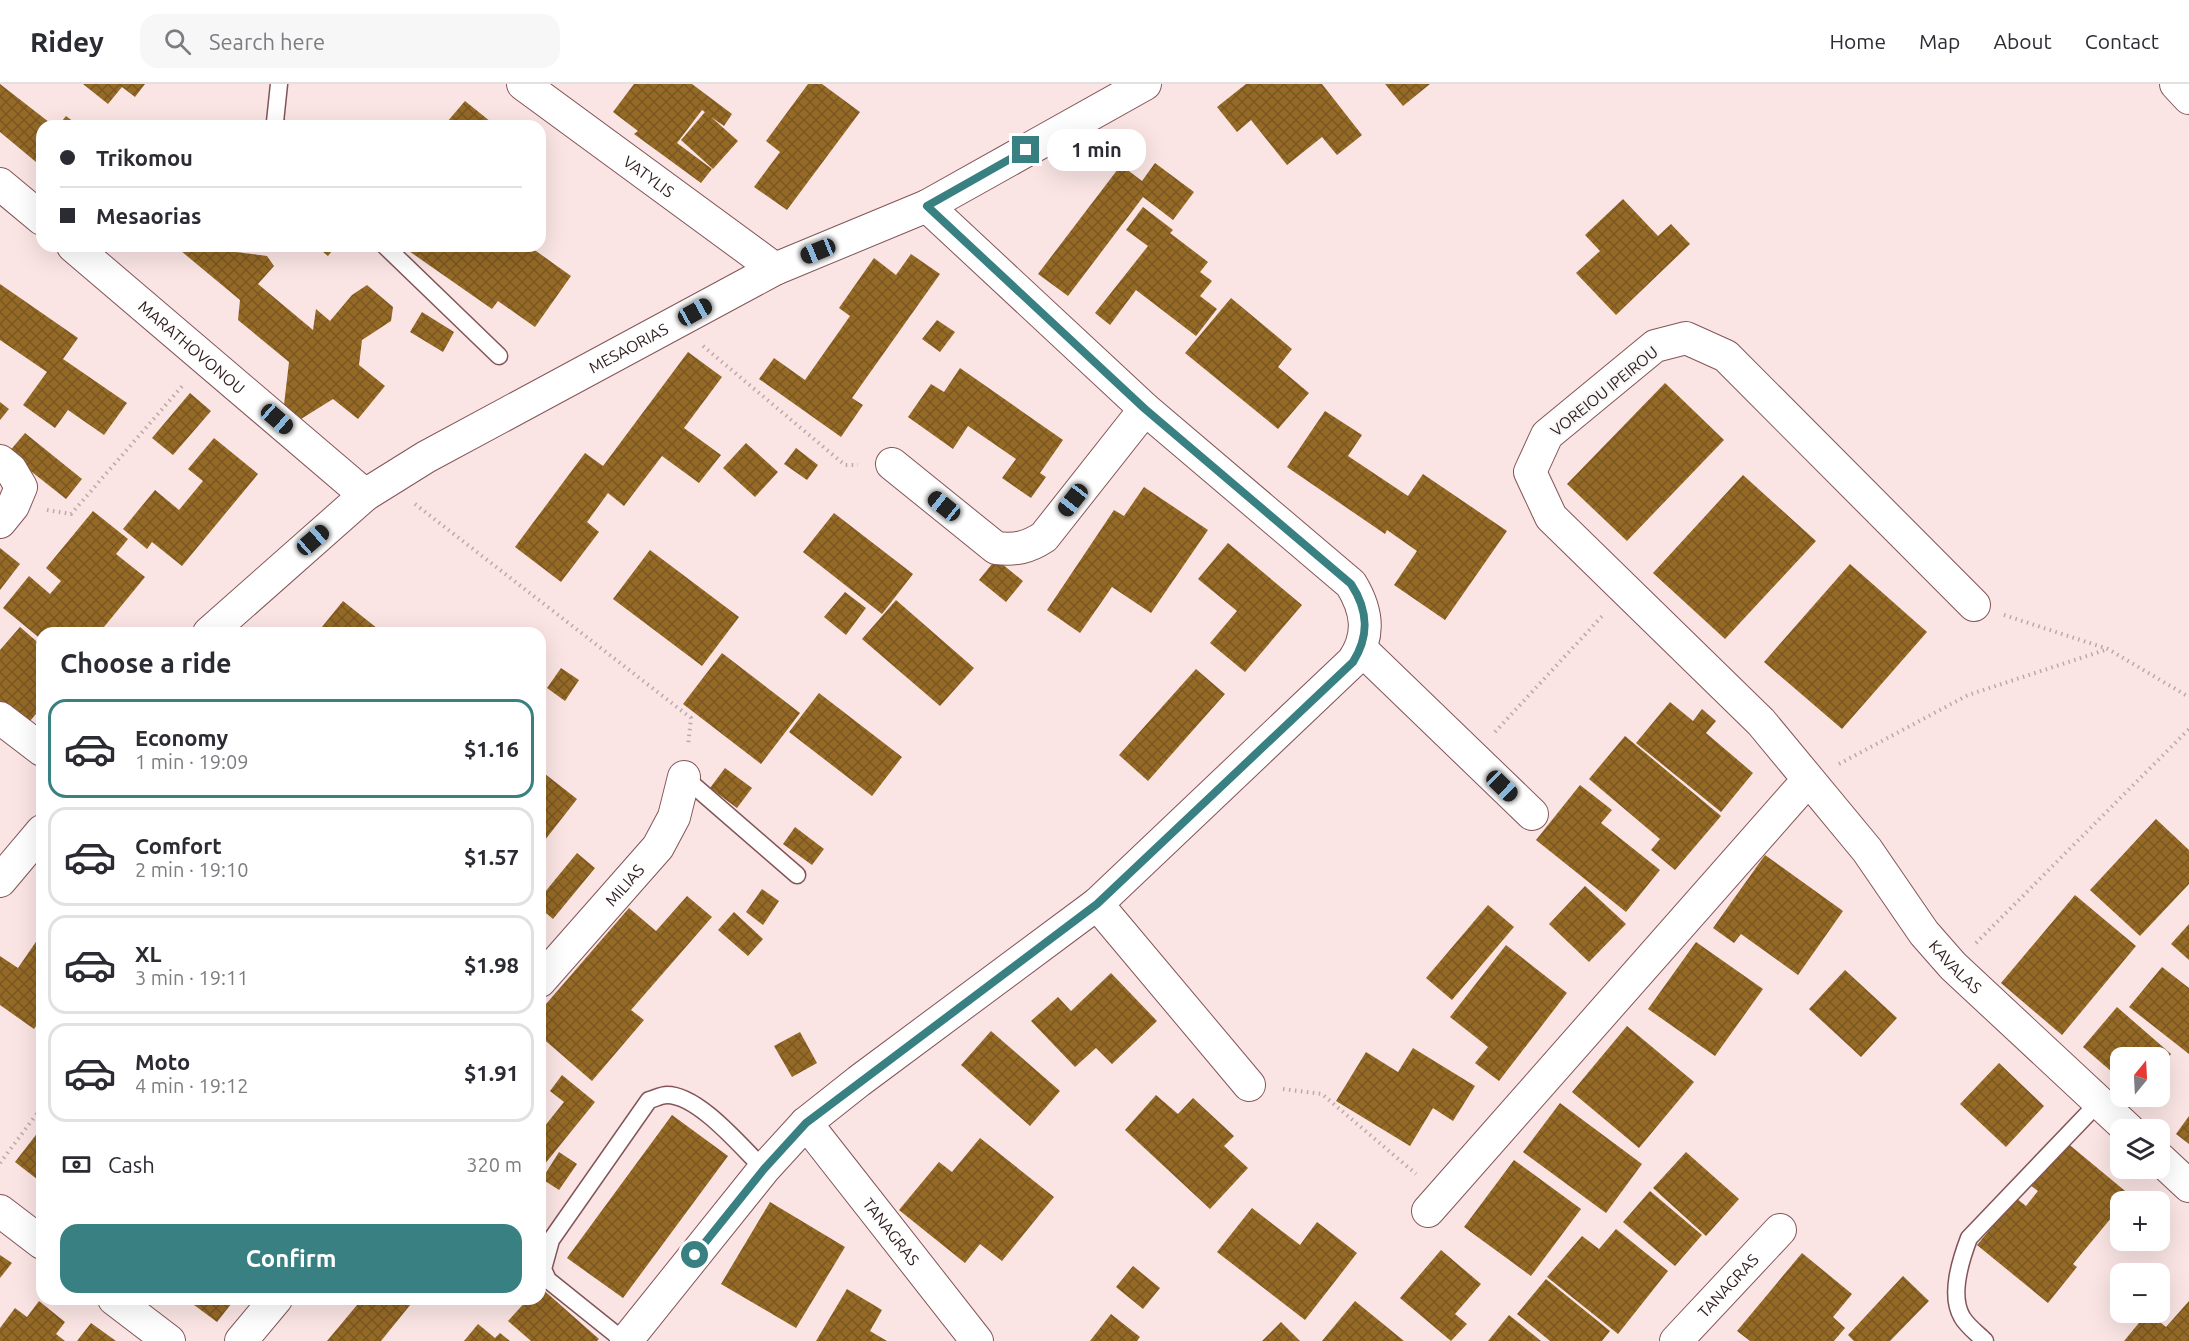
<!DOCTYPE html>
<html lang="en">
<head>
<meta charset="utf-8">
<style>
	:root { --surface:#fff; --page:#f7f7f7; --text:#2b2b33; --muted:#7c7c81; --line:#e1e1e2; --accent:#388081 }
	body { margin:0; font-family:Ubuntu,sans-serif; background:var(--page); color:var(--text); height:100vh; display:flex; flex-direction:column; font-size:22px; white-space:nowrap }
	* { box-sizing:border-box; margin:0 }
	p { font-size:20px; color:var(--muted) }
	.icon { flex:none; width:33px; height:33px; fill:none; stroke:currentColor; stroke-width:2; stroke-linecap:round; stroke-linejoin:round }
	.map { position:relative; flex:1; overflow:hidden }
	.side { position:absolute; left:36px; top:543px; width:510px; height:678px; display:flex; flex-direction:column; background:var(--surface); border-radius:18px; box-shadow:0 6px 24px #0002 }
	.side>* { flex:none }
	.banner { position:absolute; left:36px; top:36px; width:510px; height:132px; border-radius:18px; box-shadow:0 6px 24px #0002; display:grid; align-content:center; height:132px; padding:0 24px; background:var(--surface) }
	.needle { width:39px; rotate:18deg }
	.fabs { position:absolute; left:2110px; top:963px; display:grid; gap:12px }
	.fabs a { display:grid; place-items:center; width:60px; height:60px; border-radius:12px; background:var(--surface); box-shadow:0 6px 24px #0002; font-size:30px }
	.end { position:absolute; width:27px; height:27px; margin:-14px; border:8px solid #388081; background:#fff; box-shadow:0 0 0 3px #fff }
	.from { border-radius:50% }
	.bubble { position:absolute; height:42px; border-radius:18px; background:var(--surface); box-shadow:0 6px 24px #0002; font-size:20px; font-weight:700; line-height:42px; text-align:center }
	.car { position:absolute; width:18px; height:36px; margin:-18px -9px; border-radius:8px; box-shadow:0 0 4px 2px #0007; background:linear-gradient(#222 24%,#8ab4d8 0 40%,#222 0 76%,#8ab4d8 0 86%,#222 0) }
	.banner b { display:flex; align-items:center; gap:21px; height:57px; font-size:22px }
	.banner b+b { border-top:2px solid var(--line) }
	.banner i { width:15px; height:15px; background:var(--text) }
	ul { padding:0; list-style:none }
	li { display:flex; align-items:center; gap:18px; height:99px; margin:0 12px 9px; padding:0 12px; border:3px solid var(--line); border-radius:18px }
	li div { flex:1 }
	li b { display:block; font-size:22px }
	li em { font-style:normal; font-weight:700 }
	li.selected { border-color:var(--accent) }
	li>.icon { width:54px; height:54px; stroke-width:1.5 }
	h2 { padding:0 24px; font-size:27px; line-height:72px }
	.pay { display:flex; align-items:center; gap:15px; height:66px; padding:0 24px; font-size:22px }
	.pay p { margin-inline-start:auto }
	.cta { display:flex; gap:12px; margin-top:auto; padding:12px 24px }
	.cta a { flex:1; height:69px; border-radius:18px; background:var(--accent); color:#fff; font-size:24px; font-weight:700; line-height:69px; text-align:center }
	header { display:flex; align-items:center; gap:36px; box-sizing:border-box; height:84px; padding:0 30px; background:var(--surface); border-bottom:2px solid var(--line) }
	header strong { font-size:28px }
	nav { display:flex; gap:33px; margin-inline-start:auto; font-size:21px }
	.search { width:420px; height:54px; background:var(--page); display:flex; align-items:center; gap:15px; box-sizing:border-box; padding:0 21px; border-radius:18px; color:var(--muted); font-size:22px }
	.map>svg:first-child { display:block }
</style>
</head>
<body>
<header>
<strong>Ridey</strong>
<div class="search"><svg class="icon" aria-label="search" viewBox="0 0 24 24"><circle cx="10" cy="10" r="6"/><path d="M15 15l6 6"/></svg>Search here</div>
<nav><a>Home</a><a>Map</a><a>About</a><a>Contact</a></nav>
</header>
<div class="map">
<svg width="2189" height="1257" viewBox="0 0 2189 1257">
	<defs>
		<pattern id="building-cross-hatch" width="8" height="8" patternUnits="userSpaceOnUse" patternTransform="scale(1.5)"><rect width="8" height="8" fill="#956a27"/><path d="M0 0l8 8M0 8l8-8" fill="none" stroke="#7a5621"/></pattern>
	</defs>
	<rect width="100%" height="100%" fill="#fae4e4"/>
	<!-- building -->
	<path fill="url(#building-cross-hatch)" d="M0 0 54 42H42V83L0 48Z
		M83 0H145L135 13 122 3 108 20Z
		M634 0H692L732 30 724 42 711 33 738 57 713 85 681 56 705 28 702 26 677 59 712 85 701 99 634 50 638 47 613 28Z
		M808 0H822L860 28 787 126 754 103 780 68 766 57Z
		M1246 0H1322L1362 51 1337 71 1322 53 1287 81 1251 36 1237 48 1217 23Z
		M1385 0H1430L1403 22Z
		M465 17 496 42H453L447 38Z
		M66 32 79 42H58Z
		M1155 79 1194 108 1173 136 1143 113 1068 212 1038 190 1121 81 1142 97Z
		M1623 115 1658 152 1671 140 1690 160 1616 231 1576 189 1600 167 1585 151Z
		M1143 123 1173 146 1170 149 1208 178 1200 188 1212 197 1200 212 1217 225 1196 252 1136 206 1110 241 1095 229 1148 162 1126 146Z
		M175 162H241L236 168 267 172 274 182 258 200 313 246 316 225 330 237 352 211 367 201 393 223 391 237 362 256 359 281 385 302 358 335 333 315 301 335 284 321 289 278 238 236 240 216Z
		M316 162H336L328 172Z
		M408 162H529L571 192 535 243 498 217 492 225 406 165Z
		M911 170 940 190 852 314 863 321 841 353 759 295 774 274 805 296 850 232 839 224 874 174 896 191Z
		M0 200 78 254 63 275 127 319 104 351 68 326 55 344 23 321 47 288 0 256Z
		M1231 214 1292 265 1278 283 1309 309 1278 345 1185 269Z
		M422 228 454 248 443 268 410 248Z
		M937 236 955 248 940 268 922 255Z
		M688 268 722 293 684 344 721 371 699 399 662 372 624 422 608 409 587 438 599 448 561 498 515 463 585 369 603 382Z
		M960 284 1063 356 1040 389 1046 393 1031 414 1002 394 1016 375 968 342 953 365 908 333 931 300 944 308Z
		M1665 299 1724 356 1627 457 1567 400Z
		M190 309 211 327 173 371 152 354Z
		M0 318 9 325 0 336Z
		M1325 327 1362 351 1348 372 1408 412 1423 390 1507 447 1445 536 1394 501 1417 467 1387 446 1385 450 1287 383Z
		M25 349 82 395 66 415 8 369Z
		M214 354 258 390 182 482 152 458 147 465 123 445 155 406 179 426 203 397 188 385Z
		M746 359 778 388 755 413 723 384Z
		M796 364 818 381 807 396 784 380Z
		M1743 391 1816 457 1725 555 1653 489Z
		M1144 403 1208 446 1151 529 1112 503 1080 549 1047 526 1114 426 1124 432Z
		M93 427 128 455 116 470 145 493 99 549H42V556L3 524 29 492 50 510 61 497 46 484Z
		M834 429 913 490 882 530 803 468Z
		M1228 459 1302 521 1245 588 1210 559 1237 527 1198 495Z
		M0 464 20 480 0 506Z
		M650 466 739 533 702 582 613 515Z
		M996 475 1023 497 1006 518 979 496Z
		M1850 480 1927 548 1842 645 1764 578Z
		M845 508 866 524 846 551 824 533Z
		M896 516 974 584 940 622 862 555Z
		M343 517 383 549H317Z
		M20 543 42 562V623L24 644 0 623V566Z
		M722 569 800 629 761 680 683 620Z
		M561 584 579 596 565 617 547 604Z
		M1196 585 1225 610 1148 697 1119 671Z
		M819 609 902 673 872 712 789 648Z
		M1670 618 1693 637 1702 625 1716 637 1706 649 1753 689 1721 728 1636 659Z
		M1625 652 1721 732 1675 786 1651 766 1660 755 1589 695Z
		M725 684 752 704 737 724 710 704Z
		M540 686 577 715 545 756 540 752Z
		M1580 701 1612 726 1601 739 1660 786 1626 828 1536 756Z
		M2156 735 2189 766V800L2140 852 2090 806Z
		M795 743 824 765 812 781 783 760Z
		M577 769 595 784 553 835 540 824V814Z
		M1765 771 1843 827 1798 891 1741 850 1734 859 1713 844Z
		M1585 802 1626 840 1589 878 1549 840Z
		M762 805 779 817 763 841 746 828Z
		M2075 811 2136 862 2062 951 2001 899Z
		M687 812 712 833 631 926 644 936 592 997 540 952V927L629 824 656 847Z
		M1488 821 1514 843 1452 916 1426 894Z
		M734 828 763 855 748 872 718 846Z
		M2189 840V876L2171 860Z
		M42 849V934L34 945 0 921V872L18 884Z
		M1696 858 1763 905 1715 972 1648 925Z
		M1506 861 1567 909 1499 997 1475 979 1488 963 1450 933Z
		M2162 883 2189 904V970L2129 923Z
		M1845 886 1897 934 1861 973 1809 925Z
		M1111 889 1157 937 1112 980 1096 964 1075 983 1031 937 1058 913 1071 927Z
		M2117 923 2171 970 2160 983V974H2121V991L2119 994 2083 963Z
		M1627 942 1694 998 1639 1064 1572 1008Z
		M991 947 1060 1007 1030 1042 961 981Z
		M800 948 817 979 792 993 774 962Z
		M1413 964 1475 1002 1453 1037 1433 1024 1410 1062 1336 1017 1366 968 1398 988Z
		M1999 979 2044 1022 2006 1063 1960 1020Z
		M562 991 595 1018 540 1086V1048L564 1018 550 1007Z
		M1156 1011 1178 1030 1193 1014 1234 1052 1224 1062 1248 1084 1210 1125 1125 1046Z
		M1560 1019 1642 1080 1606 1129 1523 1068Z
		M672 1031 728 1072 623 1214 567 1174Z
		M2189 1032V1060L2176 1050Z
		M42 1043V1099L15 1078Z
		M980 1054 1054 1113 1002 1177 980 1160 965 1179 899 1126 939 1078 952 1088Z
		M2066 1058 2130 1111 2125 1118H2121V1122L2073 1180 2077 1183 2048 1219 1977 1161 2016 1114 2026 1122 2038 1107 2030 1101Z
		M559 1068 577 1080 559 1106 542 1095Z
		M1686 1068 1739 1115 1706 1152 1653 1104Z
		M1514 1076 1581 1125 1531 1192 1464 1143Z
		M1650 1107 1702 1151 1675 1182 1623 1138Z
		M770 1118 845 1163 796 1244 721 1200Z
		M1252 1124 1300 1161 1317 1138 1357 1169 1305 1236 1217 1168Z
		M1616 1145 1668 1187 1618 1250 1547 1193 1582 1152 1599 1165Z
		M1441 1166 1481 1200 1455 1230 1467 1240 1451 1257 1400 1214Z
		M1802 1169 1852 1210 1833 1233 1845 1244 1834 1257H1750L1737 1247Z
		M0 1171 12 1179 0 1194Z
		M1133 1182 1160 1204 1143 1225 1116 1203Z
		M1903 1192 1929 1217 1890 1257H1854L1848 1251Z
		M1546 1195 1610 1247 1602 1257H1550L1517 1230Z
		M540 1203 599 1255 597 1257H531L508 1237 528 1215H540Z
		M847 1205 882 1226 870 1247 887 1257H816Z
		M186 1215H235L217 1238Z
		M362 1215H415L381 1257H327Z
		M39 1217 65 1238 56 1250 65 1257H0V1244L15 1224 27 1233Z
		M1355 1217 1404 1257H1322Z
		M2189 1217V1257H2124L2148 1228 2166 1243Z
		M1111 1230 1140 1253 1137 1257H1090Z
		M1509 1231 1541 1257H1488Z
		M1281 1238 1300 1257H1262Z
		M91 1239 116 1257H77Z
		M478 1240 495 1254 500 1249 510 1257H464Z"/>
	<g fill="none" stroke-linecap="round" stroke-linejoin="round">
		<defs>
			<path id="lane" d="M278 42 275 38 279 0
				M385 162 499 272
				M684 693 797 791
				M624 1257 548 1196 543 1185 551 1156 649 1016C654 1015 661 1011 667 1011 699 1011 742 1064 764 1085
				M1985 1257C1978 1250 1967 1242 1962 1233 1949 1211 1961 1175 1969 1154L2100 1017"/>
			<g id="street">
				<path id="s1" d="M523 0 775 185"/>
				<path d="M2176 0 2189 14"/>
				<path d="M0 100 42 135"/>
				<path id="s2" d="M73 162 365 411"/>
				<path d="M0 377 11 386 21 403 13 422 0 438"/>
				<path d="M892 380 996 464C1016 466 1027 464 1044 453L1145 325"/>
				<path id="s3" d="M1974 521 1726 272 1686 254 1655 262 1547 351 1530 388 1551 433 1761 638 1867 766 1924 849 1953 882 2129 1046"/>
				<path id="s4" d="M209 549 365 411 426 373 775 185 927 122 1145 0"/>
				<path d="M1361 565 1532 730"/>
				<path d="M0 634 42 666"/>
				<path d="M0 797 42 747"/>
				<path d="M1097 820 1249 1001"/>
				<path id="s5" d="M540 897 658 763 674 733 684 693"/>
				<path id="s6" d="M806 1039 977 1257"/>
				<path d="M2160 1075 2189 1102"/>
				<path d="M0 1127 42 1159"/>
				<path d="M1428 1127 1808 696"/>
				<path d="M114 1215 169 1257"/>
				<path d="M241 1257 276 1215"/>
				<path d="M626 1257 764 1085 806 1039 859 997 1097 820 1353 577C1371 551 1367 526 1351 500L1145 325 927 122"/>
				<path id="s7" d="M1676 1257 1780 1146"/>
			</g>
		</defs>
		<!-- lane casing -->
		<use href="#lane" stroke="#845558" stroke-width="19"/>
		<!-- street casing -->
		<use href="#street" stroke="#845558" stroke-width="34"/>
		<!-- path -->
		<path stroke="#bda8a8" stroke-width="4" stroke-dasharray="1.5 4.5" stroke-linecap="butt" d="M703 262 845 381H858
			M415 420 691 634 688 662
			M47 426 71 430 184 300
			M2004 531 2108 565 2189 613
			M1495 648 1604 530
			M1839 680 1968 611 2108 565
			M1976 859 2189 645
			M1283 1005 1322 1010 1416 1090
			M0 1079 42 1023"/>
		<!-- lane -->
		<use href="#lane" stroke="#fff" stroke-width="16"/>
		<!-- street -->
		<use href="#street" stroke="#fff" stroke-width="32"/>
	</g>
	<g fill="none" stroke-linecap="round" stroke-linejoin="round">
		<!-- route -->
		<path stroke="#388081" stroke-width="8" d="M695 1171 764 1085 806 1039 1097 820 1353 578C1370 551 1368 526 1351 500L1145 325 927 122 1026 66"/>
	</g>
	<g text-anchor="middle" stroke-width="4.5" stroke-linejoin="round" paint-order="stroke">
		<!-- street labels -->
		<g font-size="16" fill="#2f1c1d" stroke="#f7f7f7">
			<text dy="6" stroke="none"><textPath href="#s1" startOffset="156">VATYLIS</textPath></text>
			<text dy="6" stroke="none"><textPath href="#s2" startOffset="156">MARATHOVONOU</textPath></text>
			<text dy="6" stroke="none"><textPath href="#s4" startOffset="510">MESAORIAS</textPath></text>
			<text transform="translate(1604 307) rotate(-39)" y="6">VOREIOU IPEIROU</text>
			<text dy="6" stroke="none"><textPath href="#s5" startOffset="128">MILIAS</textPath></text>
			<text dy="6" stroke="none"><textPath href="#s3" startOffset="1264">KAVALAS</textPath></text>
			<text dy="6" stroke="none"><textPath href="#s6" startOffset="138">TANAGRAS</textPath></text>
			<text dy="6" stroke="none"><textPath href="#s7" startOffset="76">TANAGRAS</textPath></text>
		</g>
	</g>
</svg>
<div class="fabs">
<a><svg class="needle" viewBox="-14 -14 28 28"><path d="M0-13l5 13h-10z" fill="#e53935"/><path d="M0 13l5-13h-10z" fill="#7c7c81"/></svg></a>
<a><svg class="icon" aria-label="layers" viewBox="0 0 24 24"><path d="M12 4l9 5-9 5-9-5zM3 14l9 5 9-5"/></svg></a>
<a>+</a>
<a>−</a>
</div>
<i class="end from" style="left:695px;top:1171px"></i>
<i class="end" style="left:1026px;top:66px"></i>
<div class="bubble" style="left:1047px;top:45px;width:99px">1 min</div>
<i class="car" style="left:818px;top:167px;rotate:248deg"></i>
<i class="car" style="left:695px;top:228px;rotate:61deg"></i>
<i class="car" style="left:277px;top:335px;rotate:131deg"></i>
<i class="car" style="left:1073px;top:416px;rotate:218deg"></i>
<i class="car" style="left:944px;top:422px;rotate:309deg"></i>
<i class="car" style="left:313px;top:456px;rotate:49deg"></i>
<i class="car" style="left:1502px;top:702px;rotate:134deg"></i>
<div class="banner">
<b><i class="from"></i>Trikomou</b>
<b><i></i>Mesaorias</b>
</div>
<section class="side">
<h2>Choose a ride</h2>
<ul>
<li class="selected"><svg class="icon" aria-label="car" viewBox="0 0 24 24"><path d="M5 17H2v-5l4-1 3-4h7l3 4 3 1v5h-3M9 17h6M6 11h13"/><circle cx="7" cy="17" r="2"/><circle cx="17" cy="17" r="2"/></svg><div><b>Economy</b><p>1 min · 19:09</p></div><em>$1.16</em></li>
<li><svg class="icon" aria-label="car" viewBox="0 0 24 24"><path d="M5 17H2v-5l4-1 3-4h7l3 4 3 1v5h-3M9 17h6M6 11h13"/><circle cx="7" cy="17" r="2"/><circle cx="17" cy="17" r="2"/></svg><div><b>Comfort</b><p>2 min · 19:10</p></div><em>$1.57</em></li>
<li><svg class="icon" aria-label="car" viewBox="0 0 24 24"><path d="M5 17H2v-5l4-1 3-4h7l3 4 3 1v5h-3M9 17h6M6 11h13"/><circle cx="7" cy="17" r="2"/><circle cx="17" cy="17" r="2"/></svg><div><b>XL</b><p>3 min · 19:11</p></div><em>$1.98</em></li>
<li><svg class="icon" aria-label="car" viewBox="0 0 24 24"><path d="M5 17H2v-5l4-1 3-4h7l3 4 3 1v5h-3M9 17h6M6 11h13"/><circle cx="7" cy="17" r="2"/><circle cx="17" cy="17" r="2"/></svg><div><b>Moto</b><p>4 min · 19:12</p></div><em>$1.91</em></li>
</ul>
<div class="pay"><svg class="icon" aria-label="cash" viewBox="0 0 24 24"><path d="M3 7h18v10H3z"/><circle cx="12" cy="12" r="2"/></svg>Cash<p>320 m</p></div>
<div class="cta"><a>Confirm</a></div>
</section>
</div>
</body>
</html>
